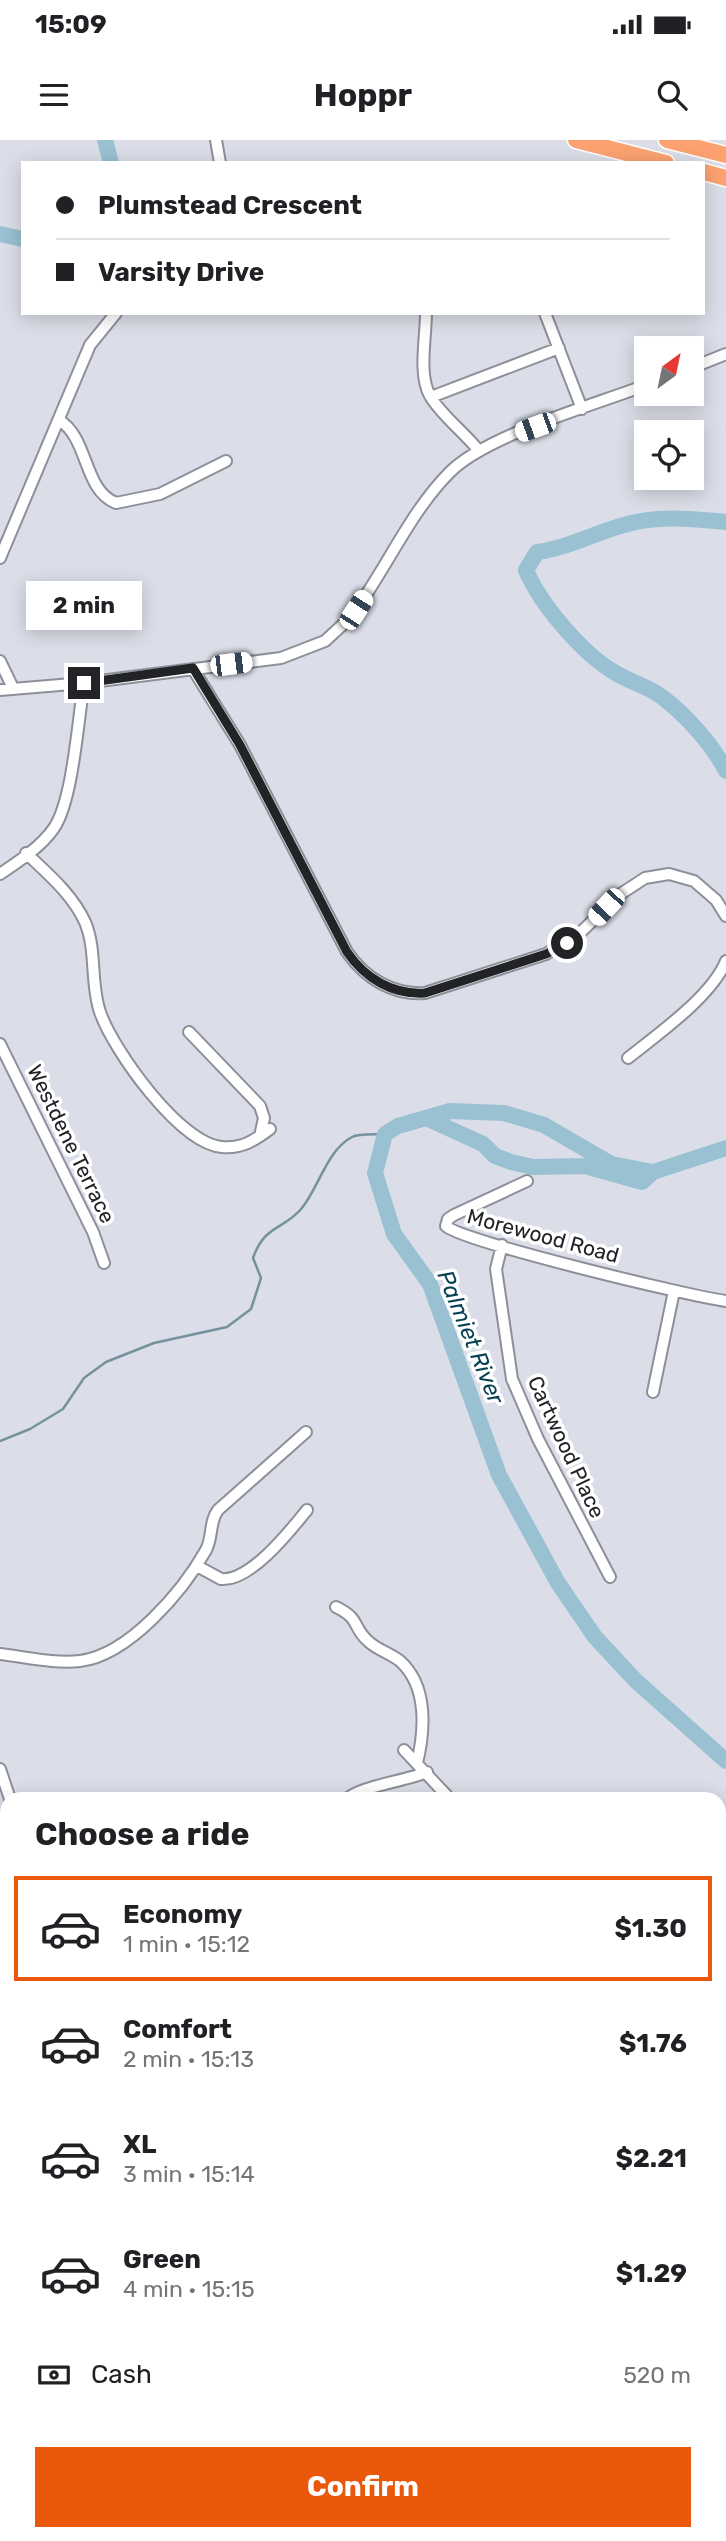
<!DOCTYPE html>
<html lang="en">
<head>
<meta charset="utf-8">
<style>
	:root { --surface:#fff; --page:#f2f2f2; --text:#202124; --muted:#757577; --line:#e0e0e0; --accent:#ea580c }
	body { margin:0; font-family:Rubik,sans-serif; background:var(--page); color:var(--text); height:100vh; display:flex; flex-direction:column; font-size:26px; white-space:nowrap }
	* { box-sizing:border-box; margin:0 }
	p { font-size:23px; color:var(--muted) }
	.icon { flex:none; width:38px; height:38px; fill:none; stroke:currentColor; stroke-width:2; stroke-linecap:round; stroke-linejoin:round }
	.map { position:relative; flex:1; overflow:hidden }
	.details { position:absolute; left:0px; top:1652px; width:726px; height:749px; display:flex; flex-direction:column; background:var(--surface); border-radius:21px 21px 0 0; box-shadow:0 4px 18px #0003 }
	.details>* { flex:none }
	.hud { position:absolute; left:21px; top:21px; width:684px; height:154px; border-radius:0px; box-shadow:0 4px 18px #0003; display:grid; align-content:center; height:154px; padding:0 35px; background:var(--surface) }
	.needle { width:46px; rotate:33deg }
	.fabs { position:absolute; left:634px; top:196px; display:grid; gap:14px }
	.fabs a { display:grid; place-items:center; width:70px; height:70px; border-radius:0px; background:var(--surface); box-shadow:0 4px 18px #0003; font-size:35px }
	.end { position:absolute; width:32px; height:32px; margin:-16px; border:9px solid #222327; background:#fff; box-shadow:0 0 0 4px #fff }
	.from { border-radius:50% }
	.bubble { position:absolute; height:49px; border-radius:0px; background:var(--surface); box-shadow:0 4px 18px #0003; font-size:23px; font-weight:700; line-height:49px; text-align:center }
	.car { position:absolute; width:21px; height:42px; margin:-21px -10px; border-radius:9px; box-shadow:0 0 5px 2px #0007; background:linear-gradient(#fff 24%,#345 0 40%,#fff 0 76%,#345 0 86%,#fff 0) }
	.hud b { display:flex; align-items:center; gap:24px; height:66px; font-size:26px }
	.hud b+b { border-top:2px solid var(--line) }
	.hud i { width:18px; height:18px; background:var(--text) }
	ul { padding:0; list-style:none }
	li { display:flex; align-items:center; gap:21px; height:105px; margin:0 14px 10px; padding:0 21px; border:4px solid transparent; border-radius:0px }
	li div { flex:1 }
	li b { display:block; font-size:26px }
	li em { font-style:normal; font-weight:700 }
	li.selected { border-color:var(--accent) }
	li>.icon { width:63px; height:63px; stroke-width:1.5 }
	h2 { padding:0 35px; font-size:32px; line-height:84px }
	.pay { display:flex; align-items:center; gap:18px; height:77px; padding:0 35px; font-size:26px }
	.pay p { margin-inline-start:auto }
	.button { display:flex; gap:14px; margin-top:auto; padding:14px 35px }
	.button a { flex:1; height:80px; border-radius:0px; background:var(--accent); color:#fff; font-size:28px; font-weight:700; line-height:80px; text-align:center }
	.status { display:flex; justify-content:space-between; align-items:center; height:49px; padding:0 35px; background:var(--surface); direction:ltr }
	.status svg { height:19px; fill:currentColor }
	header { display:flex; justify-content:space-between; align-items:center; height:91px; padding:0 35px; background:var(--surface); font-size:32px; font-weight:700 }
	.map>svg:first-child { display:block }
</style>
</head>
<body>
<div class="status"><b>15:09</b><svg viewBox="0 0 49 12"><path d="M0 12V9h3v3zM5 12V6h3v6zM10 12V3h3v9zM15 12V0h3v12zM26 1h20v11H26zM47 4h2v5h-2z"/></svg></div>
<header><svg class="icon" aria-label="menu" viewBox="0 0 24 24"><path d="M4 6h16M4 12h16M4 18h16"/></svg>Hoppr<svg class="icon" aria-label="search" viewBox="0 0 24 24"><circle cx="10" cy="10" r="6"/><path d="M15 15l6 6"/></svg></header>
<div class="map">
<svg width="726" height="2401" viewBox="0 0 726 2401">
	<rect width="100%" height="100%" fill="#dbdee8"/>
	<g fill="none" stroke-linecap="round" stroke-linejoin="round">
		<!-- stream -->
		<path stroke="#75929e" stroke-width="2.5" d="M0 1301 30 1289 63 1269 84 1238 106 1222 154 1203 227 1187 251 1169 261 1138 253 1118C265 1084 284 1090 302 1068 319 1047 327 1010 352 997 360 993 376 995 385 994
			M719 1994 726 1997
			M533 2394 535 2401"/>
		<!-- river -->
		<path stroke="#99c1d1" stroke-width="16" d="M105 0 111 23
			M0 94 23 99
			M726 382C693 379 657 375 624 385 594 393 568 408 537 412L526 430C540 464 582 513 614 532 629 542 648 546 662 557 685 574 713 605 726 631
			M426 978 483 1004 495 1016 511 1022 533 1027 585 1026 642 1042 653 1032
			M726 1008 653 1032 611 1024 544 985 504 973 450 971 398 986 385 994 375 1033 394 1094 430 1144 499 1335 558 1443 595 1497 636 1541 726 1621
			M719 1788 726 1783
			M0 1871 7 1874"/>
		<defs>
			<path id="minor" d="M216 0 220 23
				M426 173C426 198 418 234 430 256 442 276 464 292 479 311
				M545 173 582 269
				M691 228 726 214
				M431 257 559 208
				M59 280C89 298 83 350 116 363L160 354 226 321
				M0 418 90 205 116 173
				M0 521 13 548
				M193 529 240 605 347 812C365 838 392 855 425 853L546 814 581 792 619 755 645 738 669 734 694 741 716 760 726 776
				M0 550 84 543 281 518 325 501 350 478C385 432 409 373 450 332 487 295 594 265 646 245
				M26 713C48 734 72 754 85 782 97 810 90 843 100 872 113 910 180 1004 222 1007 242 1009 255 1000 270 989
				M0 734C18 722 42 706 54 688 73 660 78 579 84 543
				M189 892 260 966 264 978 260 996
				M0 904 93 1092 104 1123
				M628 918C658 894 712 856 726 821
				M527 1041 454 1075 448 1079 446 1086C460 1101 693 1157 726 1161
				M502 1105 496 1129 512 1239 538 1299 610 1437
				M653 1252 674 1151
				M197 1426 221 1439C250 1442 290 1391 307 1370
				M336 1467C361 1479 352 1487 368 1501 377 1510 390 1513 400 1521 428 1546 425 1590 417 1623
				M0 1514C26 1517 55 1524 80 1521 129 1515 183 1451 206 1410 213 1397 209 1382 218 1370L306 1292
				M404 1610 450 1659
				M0 1629 10 1659
				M347 1659C361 1646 406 1641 427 1632
				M0 1764 7 1762
				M0 2046 7 2044
				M719 2225 726 2226
				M0 2279 7 2276
				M375 2394 380 2401
				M235 2401 245 2394"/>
			<path id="highway" d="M576 0 666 23
				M667 0 726 15
				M704 32 726 38"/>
		</defs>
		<!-- minor casing -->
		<use href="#minor" stroke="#8d8f99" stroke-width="14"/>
		<!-- highway casing -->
		<use href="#highway" stroke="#fff" stroke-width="19"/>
		<!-- minor -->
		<use href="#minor" stroke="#fff" stroke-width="10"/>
		<!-- highway -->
		<use href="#highway" stroke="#fca271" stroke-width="16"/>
	</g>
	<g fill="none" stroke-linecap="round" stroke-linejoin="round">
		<!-- route -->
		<path stroke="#222327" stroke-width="9" d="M84 543 193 528 240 605 347 812C365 838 392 855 425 853L546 814 567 803"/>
	</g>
	<g text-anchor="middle" stroke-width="7" stroke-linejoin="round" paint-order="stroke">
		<!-- street labels -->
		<g font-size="21" fill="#222327" stroke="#fff">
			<text transform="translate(71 1004) rotate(64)" y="7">Westdene Terrace</text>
			<text transform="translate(543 1096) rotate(15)" y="7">Morewood Road</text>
			<text transform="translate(566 1307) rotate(65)" y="7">Cartwood Place</text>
		</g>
		<!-- water labels -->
		<g font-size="23" font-style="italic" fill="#064152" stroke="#fff">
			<text transform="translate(471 1197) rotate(68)" y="8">Palmiet River</text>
		</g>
	</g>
</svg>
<div class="fabs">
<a><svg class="needle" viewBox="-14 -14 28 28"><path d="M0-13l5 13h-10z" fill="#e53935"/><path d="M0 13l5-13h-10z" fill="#757577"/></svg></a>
<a><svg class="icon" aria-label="locate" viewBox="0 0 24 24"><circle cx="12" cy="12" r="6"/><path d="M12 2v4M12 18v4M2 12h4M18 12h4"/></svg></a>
</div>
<i class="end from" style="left:567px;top:803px"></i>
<i class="end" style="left:84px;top:543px"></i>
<div class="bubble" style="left:26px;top:441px;width:116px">2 min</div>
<i class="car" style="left:535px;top:287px;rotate:250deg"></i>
<i class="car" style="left:356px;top:470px;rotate:33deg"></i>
<i class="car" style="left:231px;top:524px;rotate:83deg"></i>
<i class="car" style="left:606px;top:767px;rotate:223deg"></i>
<div class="hud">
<b><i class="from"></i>Plumstead Crescent</b>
<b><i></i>Varsity Drive</b>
</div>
<section class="details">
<h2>Choose a ride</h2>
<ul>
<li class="selected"><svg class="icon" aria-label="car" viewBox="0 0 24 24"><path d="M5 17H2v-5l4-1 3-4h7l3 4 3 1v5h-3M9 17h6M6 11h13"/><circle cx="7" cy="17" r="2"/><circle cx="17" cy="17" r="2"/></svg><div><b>Economy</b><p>1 min · 15:12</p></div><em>$1.30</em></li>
<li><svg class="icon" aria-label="car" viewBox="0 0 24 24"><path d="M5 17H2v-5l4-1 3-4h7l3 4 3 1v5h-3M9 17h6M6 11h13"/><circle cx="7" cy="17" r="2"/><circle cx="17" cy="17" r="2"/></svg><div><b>Comfort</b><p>2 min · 15:13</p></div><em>$1.76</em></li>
<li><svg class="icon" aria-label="car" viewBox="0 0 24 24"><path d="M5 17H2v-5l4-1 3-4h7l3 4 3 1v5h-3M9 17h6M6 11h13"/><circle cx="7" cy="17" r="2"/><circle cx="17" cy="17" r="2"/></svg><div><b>XL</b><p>3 min · 15:14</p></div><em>$2.21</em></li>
<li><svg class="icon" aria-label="car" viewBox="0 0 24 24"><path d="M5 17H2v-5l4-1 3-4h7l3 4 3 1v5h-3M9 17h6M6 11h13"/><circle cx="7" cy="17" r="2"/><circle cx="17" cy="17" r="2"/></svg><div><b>Green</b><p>4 min · 15:15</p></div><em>$1.29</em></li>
</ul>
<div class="pay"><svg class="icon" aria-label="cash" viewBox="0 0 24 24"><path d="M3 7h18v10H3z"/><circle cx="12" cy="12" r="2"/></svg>Cash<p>520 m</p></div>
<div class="button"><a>Confirm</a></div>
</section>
</div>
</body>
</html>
